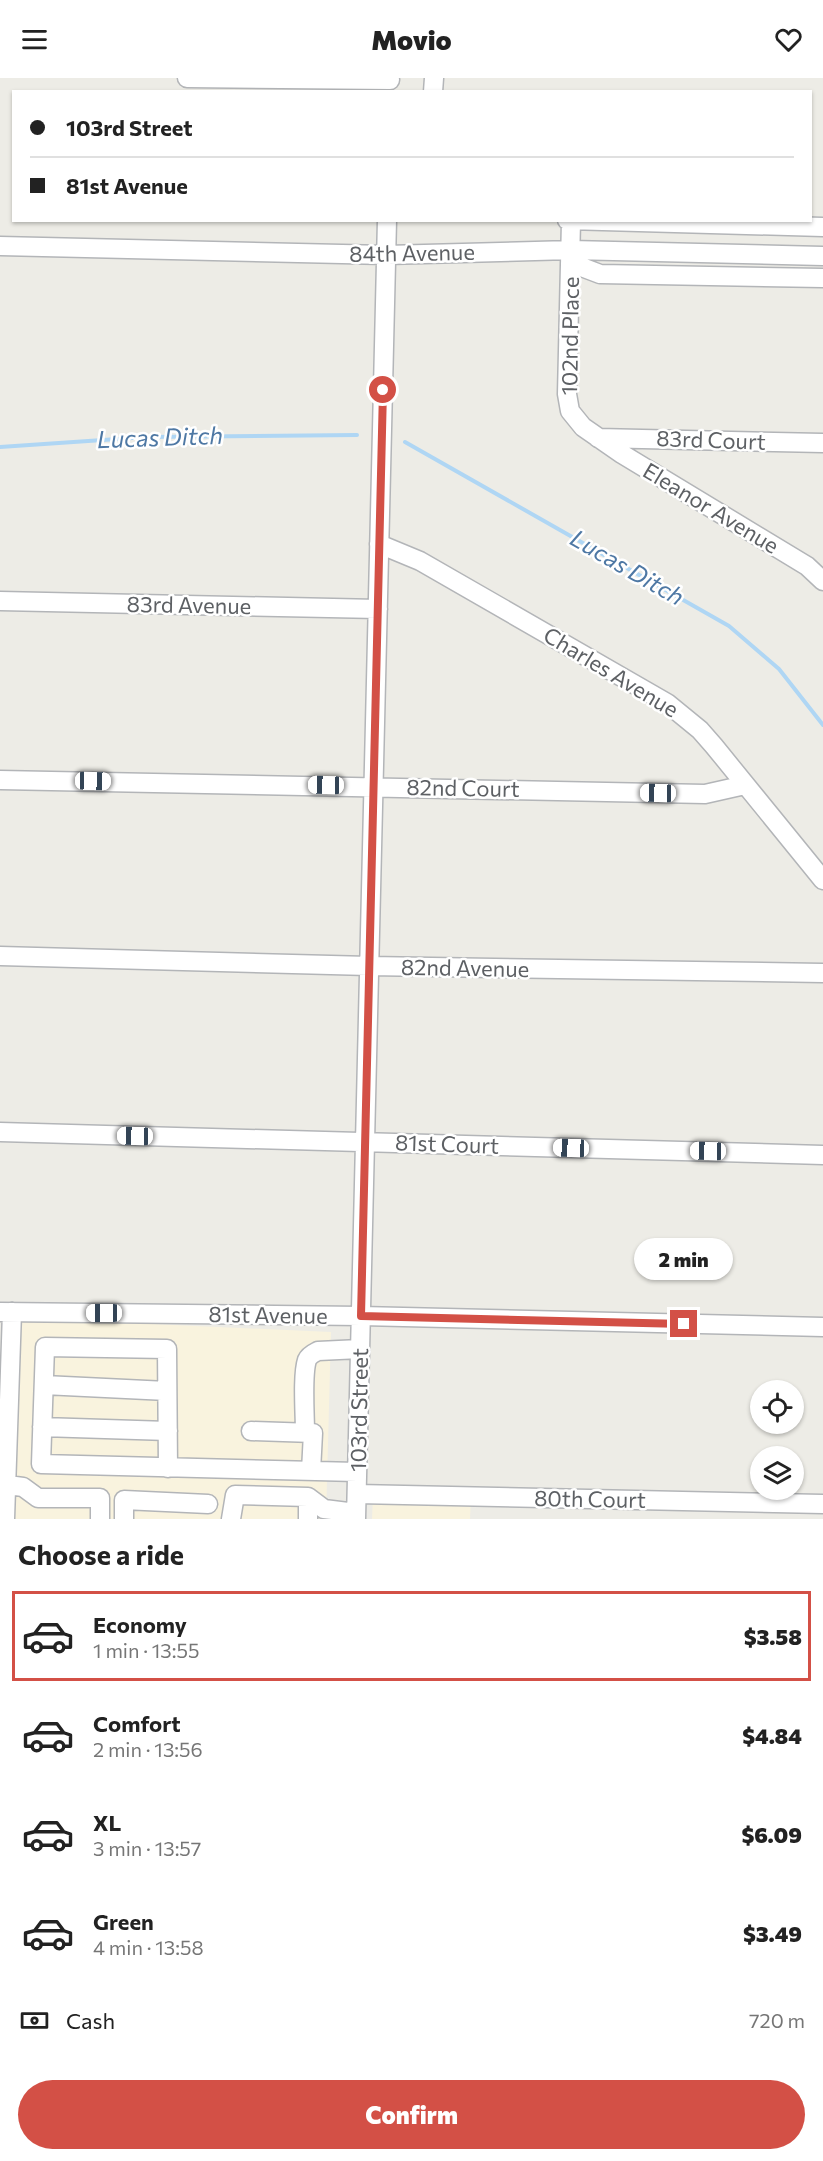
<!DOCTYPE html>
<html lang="en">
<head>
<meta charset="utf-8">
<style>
	:root { --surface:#fff; --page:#f6f6f6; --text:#222; --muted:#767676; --line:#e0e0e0; --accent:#d35046 }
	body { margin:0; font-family:Commissioner,sans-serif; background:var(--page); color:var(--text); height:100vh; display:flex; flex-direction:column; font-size:22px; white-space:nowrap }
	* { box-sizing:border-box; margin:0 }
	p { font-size:20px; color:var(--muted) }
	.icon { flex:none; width:33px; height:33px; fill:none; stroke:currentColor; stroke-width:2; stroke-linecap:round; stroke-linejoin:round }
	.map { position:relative; height:1441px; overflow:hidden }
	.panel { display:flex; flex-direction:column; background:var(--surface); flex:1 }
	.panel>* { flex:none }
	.banner { position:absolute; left:12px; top:12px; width:800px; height:132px; border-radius:0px; box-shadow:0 2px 4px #0004; display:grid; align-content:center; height:132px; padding:0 18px; background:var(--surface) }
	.buttons { position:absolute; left:750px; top:1302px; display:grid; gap:12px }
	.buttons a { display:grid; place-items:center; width:54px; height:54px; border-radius:50%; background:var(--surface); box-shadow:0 2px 4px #0004; font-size:30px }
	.end { position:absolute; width:27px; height:27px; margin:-14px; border:8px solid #d35046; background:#fff; box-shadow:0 0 0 3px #fff }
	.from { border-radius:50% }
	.bubble { position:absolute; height:42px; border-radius:21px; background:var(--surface); box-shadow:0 2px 4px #0004; font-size:20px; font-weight:800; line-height:42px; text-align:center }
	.car { position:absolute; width:18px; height:36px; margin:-18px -9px; border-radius:8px; box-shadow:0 0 4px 2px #0007; background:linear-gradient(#fff 24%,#345 0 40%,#fff 0 76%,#345 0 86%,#fff 0) }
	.banner b { display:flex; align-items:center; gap:21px; height:57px; font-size:22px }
	.banner b+b { border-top:2px solid var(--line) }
	.banner i { width:15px; height:15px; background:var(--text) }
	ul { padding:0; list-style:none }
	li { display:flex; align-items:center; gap:18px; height:90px; margin:0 12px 9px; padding:0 6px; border:3px solid transparent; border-radius:0px }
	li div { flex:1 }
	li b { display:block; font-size:22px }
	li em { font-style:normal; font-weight:800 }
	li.on { border-color:var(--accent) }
	li>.icon { width:54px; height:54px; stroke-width:1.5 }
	h2 { padding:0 18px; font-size:27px; line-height:72px }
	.pay { display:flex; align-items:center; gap:15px; height:66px; padding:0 18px; font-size:22px }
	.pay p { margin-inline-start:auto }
	.button { display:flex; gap:12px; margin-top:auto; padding:12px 18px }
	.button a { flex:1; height:69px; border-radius:36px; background:var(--accent); color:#fff; font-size:24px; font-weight:800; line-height:69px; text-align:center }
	header { display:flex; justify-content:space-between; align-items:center; height:78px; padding:0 18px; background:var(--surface); font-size:27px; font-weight:800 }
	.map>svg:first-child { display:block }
</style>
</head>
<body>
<header><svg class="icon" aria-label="menu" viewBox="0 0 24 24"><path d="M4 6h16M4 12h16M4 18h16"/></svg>Movio<svg class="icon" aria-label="heart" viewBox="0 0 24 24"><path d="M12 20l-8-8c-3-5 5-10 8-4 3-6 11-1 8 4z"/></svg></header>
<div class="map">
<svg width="823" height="1441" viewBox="0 0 823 1441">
	<rect width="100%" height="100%" fill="#edece6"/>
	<!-- commercial -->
	<path fill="#f9f3de" d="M19 1240 331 1254 326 1441H13Z
		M373 1416 471 1418 470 1441H372Z"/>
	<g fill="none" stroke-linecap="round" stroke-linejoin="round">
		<!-- stream -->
		<path stroke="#afd6f4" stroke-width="4" d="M405 364 729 548 779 591 823 647
			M0 369 147 359 357 357"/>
		<defs>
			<path id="minor" d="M187 0 390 2
				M433 14 434 0
				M567 142 823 149
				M571 143 567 316 570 333 583 349 622 376 807 488 823 503
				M0 168 386 177 571 172 823 178
				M571 185 600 196 823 200
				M598 360 823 365
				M379 466 420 483 667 625 700 652 714 668 823 802
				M0 523 378 531
				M0 702 705 716 745 707
				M0 878 369 888 823 895
				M0 1054 823 1077
				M0 1234 361 1238 823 1249
				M44 1307 167 1313
				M42 1349 168 1353
				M251 1353 313 1355 311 1393
				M305 1354C305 1337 302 1297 307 1282 309 1277 314 1275 318 1273L360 1271
				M168 1390 167 1271 45 1269 41 1386 357 1394
				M0 1406 23 1409 38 1420H100V1441
				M357 1416 823 1426
				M5 1441 12 1234
				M124 1441V1422L208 1426
				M231 1441 235 1417 308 1419 324 1431 356 1435
				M308 1441V1419
				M356 1441 387 142"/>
		</defs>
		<!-- minor casing -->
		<use href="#minor" stroke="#b3b5b8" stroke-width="21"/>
		<!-- minor -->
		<use href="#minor" stroke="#fff" stroke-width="18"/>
	</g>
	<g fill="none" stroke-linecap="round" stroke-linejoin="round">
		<!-- route -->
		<path stroke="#d35046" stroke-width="8" d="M383 312 361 1238 684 1246"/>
	</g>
	<g text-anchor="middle" stroke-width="5" stroke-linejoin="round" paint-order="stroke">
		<!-- street labels -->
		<g font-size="22" fill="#5d6064" stroke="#fff">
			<text transform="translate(412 175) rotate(-1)" y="8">84th Avenue</text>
			<text transform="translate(570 258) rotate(-89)" y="8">102nd Place</text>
			<text transform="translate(711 362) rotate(2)" y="8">83rd Court</text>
			<text transform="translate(711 430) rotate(31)" y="8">Eleanor Avenue</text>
			<text transform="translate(189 527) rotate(1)" y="8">83rd Avenue</text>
			<text transform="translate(611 594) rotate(31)" y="8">Charles Avenue</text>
			<text transform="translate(463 710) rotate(1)" y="8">82nd Court</text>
			<text transform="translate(465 890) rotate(1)" y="8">82nd Avenue</text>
			<text transform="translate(447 1066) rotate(2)" y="8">81st Court</text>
			<text transform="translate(268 1237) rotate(1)" y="8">81st Avenue</text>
			<text transform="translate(359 1332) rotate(-89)" y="8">103rd Street</text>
			<text transform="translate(590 1421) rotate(1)" y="8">80th Court</text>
		</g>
		<!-- water labels -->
		<g font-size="24" font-style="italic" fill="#4e78a4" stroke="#fff">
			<text transform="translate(160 360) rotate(-2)" y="8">Lucas Ditch</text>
			<text transform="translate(627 490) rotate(30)" y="8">Lucas Ditch</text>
		</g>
	</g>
</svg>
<div class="buttons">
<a><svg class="icon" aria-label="locate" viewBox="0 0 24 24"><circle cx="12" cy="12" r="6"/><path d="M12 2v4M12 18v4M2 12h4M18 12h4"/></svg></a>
<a><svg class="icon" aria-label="layers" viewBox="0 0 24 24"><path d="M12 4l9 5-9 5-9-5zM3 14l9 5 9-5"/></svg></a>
</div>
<i class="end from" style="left:383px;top:312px"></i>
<i class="end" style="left:684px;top:1246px"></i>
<div class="bubble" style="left:634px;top:1160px;width:99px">2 min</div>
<i class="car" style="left:93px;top:703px;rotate:91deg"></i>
<i class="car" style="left:326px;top:707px;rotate:271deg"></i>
<i class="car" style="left:658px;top:715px;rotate:271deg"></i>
<i class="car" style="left:135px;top:1058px;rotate:271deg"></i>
<i class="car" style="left:571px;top:1070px;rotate:272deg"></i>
<i class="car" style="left:708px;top:1073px;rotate:271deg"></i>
<i class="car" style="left:104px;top:1235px;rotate:270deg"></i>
<div class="banner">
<b><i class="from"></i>103rd Street</b>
<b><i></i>81st Avenue</b>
</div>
</div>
<section class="panel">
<h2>Choose a ride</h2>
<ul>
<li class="on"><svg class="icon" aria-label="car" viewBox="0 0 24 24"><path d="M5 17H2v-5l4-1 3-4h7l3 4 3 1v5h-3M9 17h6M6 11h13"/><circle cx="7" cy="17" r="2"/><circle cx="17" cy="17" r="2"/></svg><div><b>Economy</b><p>1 min · 13:55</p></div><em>$3.58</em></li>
<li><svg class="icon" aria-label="car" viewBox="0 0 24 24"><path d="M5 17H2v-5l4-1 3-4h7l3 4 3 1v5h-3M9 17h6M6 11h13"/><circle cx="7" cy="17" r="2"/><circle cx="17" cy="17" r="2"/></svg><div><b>Comfort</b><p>2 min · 13:56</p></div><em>$4.84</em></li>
<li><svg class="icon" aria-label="car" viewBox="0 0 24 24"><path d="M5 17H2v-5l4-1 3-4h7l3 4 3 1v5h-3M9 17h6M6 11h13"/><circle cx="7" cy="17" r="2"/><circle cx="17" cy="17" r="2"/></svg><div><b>XL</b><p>3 min · 13:57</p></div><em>$6.09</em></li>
<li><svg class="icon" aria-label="car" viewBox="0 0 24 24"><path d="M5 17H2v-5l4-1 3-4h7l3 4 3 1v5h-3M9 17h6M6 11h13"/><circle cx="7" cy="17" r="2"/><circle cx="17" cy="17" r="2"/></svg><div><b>Green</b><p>4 min · 13:58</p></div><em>$3.49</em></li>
</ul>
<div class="pay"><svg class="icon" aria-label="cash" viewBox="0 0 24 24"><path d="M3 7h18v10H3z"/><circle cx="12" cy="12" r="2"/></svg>Cash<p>720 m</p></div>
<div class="button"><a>Confirm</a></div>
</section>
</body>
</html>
